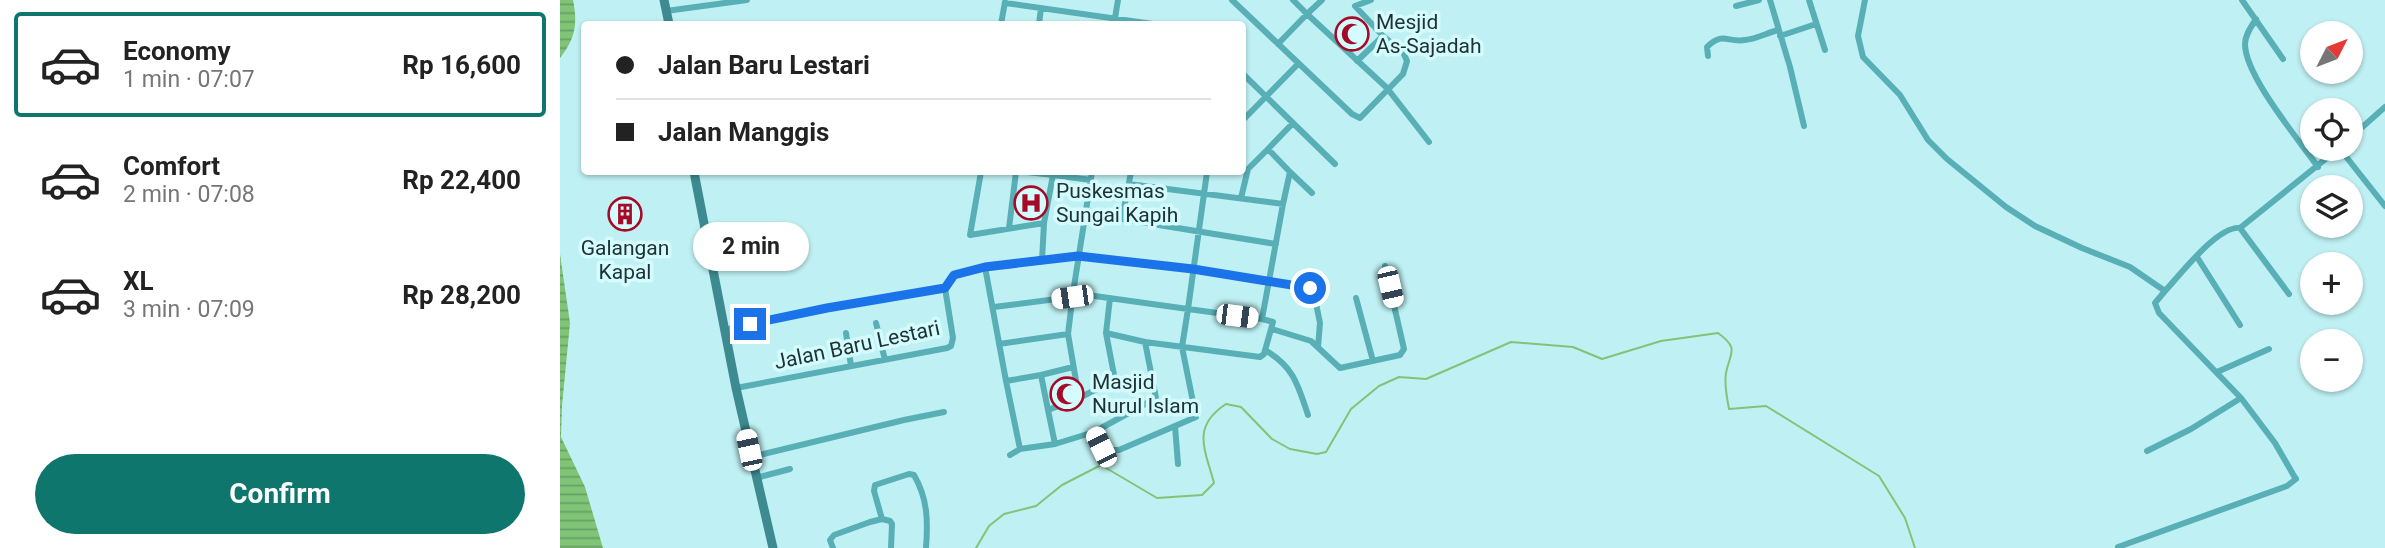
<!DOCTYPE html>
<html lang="en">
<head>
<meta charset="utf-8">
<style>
	:root { --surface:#fff; --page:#f2f2f2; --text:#222; --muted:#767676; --line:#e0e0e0; --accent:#0f766e }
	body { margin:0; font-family:Roboto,sans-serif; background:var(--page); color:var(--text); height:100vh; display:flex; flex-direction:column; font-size:26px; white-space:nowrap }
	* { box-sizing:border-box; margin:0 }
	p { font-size:23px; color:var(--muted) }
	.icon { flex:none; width:38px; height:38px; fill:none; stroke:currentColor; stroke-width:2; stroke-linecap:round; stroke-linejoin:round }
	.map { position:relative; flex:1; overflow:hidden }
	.panel { display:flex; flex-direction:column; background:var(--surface); width:560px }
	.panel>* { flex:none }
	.banner { position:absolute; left:21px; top:21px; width:665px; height:154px; border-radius:7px; box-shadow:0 2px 5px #0004; display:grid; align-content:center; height:154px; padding:0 35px; background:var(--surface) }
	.needle { width:46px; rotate:48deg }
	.fabs { position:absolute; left:1740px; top:21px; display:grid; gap:14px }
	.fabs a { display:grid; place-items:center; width:63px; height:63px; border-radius:50%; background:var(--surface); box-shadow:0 2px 5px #0004; font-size:35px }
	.end { position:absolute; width:32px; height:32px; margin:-16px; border:9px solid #1a73e8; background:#fff; box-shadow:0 0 0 4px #fff }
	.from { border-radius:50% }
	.bubble { position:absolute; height:49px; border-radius:24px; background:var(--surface); box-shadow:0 2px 5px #0004; font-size:23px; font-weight:700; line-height:49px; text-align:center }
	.car { position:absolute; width:21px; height:42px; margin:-21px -10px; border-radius:9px; box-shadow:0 0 5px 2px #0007; background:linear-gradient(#fff 24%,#345 0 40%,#fff 0 76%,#345 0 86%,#fff 0) }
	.banner b { display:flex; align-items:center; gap:24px; height:66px; font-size:26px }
	.banner b+b { border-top:2px solid var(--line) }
	.banner i { width:18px; height:18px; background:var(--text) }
	ul { padding:12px 0 0; list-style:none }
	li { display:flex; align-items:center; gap:21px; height:105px; margin:0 14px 10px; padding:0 21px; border:4px solid transparent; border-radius:7px }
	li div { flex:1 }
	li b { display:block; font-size:26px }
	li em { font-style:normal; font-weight:700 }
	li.active { border-color:var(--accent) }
	li>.icon { width:63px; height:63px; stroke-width:1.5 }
	.button { display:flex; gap:14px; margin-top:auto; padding:14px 35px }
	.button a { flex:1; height:80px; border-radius:42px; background:var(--accent); color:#fff; font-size:28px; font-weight:700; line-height:80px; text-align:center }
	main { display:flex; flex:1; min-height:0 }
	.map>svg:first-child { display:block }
</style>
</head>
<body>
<main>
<section class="panel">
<ul>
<li class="active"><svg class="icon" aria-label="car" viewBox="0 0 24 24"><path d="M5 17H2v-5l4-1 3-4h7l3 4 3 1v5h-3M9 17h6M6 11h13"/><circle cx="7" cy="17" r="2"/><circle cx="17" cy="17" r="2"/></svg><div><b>Economy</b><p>1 min · 07:07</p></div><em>Rp 16,600</em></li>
<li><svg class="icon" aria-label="car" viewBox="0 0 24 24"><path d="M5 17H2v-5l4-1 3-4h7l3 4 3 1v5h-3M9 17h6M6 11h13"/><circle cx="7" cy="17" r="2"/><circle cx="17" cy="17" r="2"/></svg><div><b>Comfort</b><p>2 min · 07:08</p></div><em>Rp 22,400</em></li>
<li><svg class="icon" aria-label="car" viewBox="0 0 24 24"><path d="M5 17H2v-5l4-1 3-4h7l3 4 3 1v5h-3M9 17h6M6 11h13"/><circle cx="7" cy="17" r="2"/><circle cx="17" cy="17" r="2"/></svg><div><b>XL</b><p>3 min · 07:09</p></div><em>Rp 28,200</em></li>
</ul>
<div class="button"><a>Confirm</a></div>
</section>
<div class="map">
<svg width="1825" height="548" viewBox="0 0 1825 548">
	<defs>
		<pattern id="water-rules" width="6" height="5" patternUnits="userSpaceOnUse" patternTransform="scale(1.75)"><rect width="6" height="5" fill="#80c478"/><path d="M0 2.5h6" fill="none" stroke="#68a063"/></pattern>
	</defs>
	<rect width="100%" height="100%" fill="#bff0f3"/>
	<!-- water -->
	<path fill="url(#water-rules)" d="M0 0H13C18 24 15 39 0 58Z
		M0 254 10 323 2 406 1 437 25 487 43 548H0Z"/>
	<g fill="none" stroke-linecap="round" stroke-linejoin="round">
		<!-- stream -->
		<path stroke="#80c478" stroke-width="2" d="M416 548 429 526 444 514 476 506 502 485 541 465 597 498 642 495 654 483C645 449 631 427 666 404L681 407 712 439 730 449 757 454 766 452 791 409 819 386 839 377 866 379 951 342 1013 347 1042 359 1101 341 1158 333C1180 349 1170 352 1166 373 1164 384 1167 398 1169 409L1206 406 1319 476 1345 518 1355 548"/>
		<!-- street -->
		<path stroke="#58afb5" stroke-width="6" d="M672 0 792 114 800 118 843 74 847 61 843 52 823 36 795 6 811 0
			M762 0 747 14 827 88 869 142
			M1210 0 1230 67 1244 126
			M1249 0 1265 50
			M1305 0 1298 36 1303 57 1340 95 1368 140 1387 159 1446 207 1475 226 1522 248 1570 267 1605 291 1595 303 1599 313 1681 398 1715 443 1734 476 1736 479 1727 486 1558 547
			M1682 0 1723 59
			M445 3 593 24
			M1176 6 1199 0
			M106 11 187 0
			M1696 19C1691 27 1685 35 1685 44 1685 76 1739 140 1758 167
			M441 24 445 2
			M479 24 481 8
			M554 24 558 0
			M1220 36 1256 24
			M718 44 747 14 733 0
			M1148 56 1147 47C1163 31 1167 43 1185 40 1196 39 1207 33 1218 30
			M797 61 823 36
			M682 73 733 123 708 149
			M682 121 738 64
			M733 123 775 164
			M1790 138 1825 107
			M1780 149 1825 206
			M421 172 410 235 484 223 482 261
			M467 172 493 175 484 223
			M532 172 513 293 628 309 647 172
			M571 172 562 219 716 244
			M730 172 752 193
			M493 175 531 180
			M569 184 723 204 730 172 708 149 688 169 681 198
			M526 215 562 219
			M449 228 456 172
			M1680 228 1729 294
			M1637 257 1680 325
			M425 267 446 381
			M1605 291C1620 275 1658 225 1680 228L1778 149
			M513 293 508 334 519 398 555 380 546 333
			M550 298 546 333 585 342 700 357 704 354 713 322 702 319
			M796 298 813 361
			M434 307 512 297
			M316 323 325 360
			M712 329 751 341 780 368 840 355 844 349 825 266
			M164 330 267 308 385 288
			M286 333 291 366
			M439 344 508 334
			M705 350C734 367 738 385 748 415
			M1657 372 1709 349
			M481 375 513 367
			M176 388 387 348 391 346 393 338 385 288 392 276 425 267 518 256 633 269 753 289 760 323 758 347
			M615 426 618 464
			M534 432 544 450H559L636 417 622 347 628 309 702 319 723 204
			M495 444 534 432 596 398 585 342
			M460 449 446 381 481 375 488 410
			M1587 451 1631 429 1681 398
			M450 455 460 449 495 444 488 410 519 398
			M191 457 344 420 384 412
			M196 478 230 469
			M322 519 314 491 315 485 349 474 354 475C368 499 368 522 366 548
			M273 548 270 540 274 535 310 522 322 519 330 521 332 524 331 548"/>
		<!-- secondary -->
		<path stroke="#3d8a90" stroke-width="9" d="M104 0 109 24
			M134 172 176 388 213 548"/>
	</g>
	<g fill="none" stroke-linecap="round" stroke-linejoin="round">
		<!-- route -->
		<path stroke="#1a73e8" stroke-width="9" d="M190 324 267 308 385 288 394 275 425 267 518 256 633 269 750 288"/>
	</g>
	<!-- icons -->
	<defs>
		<symbol id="mosque-ring" viewBox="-11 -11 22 22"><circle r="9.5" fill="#d4fbfe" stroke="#a50b26" stroke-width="1.5"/><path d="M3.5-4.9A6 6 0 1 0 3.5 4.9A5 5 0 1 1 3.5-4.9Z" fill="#a50b26"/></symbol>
		<symbol id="hospital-ring" viewBox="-11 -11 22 22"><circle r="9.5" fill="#d4fbfe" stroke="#a50b26" stroke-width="1.5"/><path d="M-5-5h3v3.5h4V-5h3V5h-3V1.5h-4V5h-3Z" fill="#a50b26"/></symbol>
		<symbol id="building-ring" viewBox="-11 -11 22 22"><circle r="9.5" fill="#d4fbfe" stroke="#a50b26" stroke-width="1.5"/><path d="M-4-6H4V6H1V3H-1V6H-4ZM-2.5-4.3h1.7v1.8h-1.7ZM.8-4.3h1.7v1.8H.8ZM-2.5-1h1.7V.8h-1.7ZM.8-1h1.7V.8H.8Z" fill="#a50b26"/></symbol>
	</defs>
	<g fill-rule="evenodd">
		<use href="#mosque-ring" x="773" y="15" width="38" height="38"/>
		<use href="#hospital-ring" x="452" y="184" width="38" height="38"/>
		<use href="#building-ring" x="46" y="195" width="38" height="38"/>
		<use href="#mosque-ring" x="488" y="375" width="38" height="38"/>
	</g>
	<g text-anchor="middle" stroke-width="7" stroke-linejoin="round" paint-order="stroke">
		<!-- poi labels -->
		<g font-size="21" fill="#1e3233" stroke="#d4fbfe" text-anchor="start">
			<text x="816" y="29">Mesjid<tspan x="816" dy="24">As-Sajadah</tspan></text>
			<text x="496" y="198">Puskesmas<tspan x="496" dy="24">Sungai Kapih</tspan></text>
			<text x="65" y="255" text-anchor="middle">Galangan<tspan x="65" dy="24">Kapal</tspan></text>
			<text x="532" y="389">Masjid<tspan x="532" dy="24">Nurul Islam</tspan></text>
		</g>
		<!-- street labels -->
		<g font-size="21" fill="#1e3233" stroke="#d4fbfe">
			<text transform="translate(297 345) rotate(-12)" y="7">Jalan Baru Lestari</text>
		</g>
	</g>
</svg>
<div class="fabs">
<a><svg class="needle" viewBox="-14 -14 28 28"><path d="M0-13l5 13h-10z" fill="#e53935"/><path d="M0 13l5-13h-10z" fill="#767676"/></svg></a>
<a><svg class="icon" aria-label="locate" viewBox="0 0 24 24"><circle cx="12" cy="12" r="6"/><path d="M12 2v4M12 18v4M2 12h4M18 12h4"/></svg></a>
<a><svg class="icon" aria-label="layers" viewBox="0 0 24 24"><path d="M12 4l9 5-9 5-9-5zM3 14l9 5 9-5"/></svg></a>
<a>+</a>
<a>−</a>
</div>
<i class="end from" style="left:750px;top:288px"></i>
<i class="end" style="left:190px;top:324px"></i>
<div class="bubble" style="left:133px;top:222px;width:116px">2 min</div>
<i class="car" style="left:830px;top:287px;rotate:167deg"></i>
<i class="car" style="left:512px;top:297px;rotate:262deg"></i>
<i class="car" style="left:677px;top:316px;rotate:97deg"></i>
<i class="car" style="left:541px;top:447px;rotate:334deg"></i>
<i class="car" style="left:189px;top:450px;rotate:348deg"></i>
<div class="banner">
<b><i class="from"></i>Jalan Baru Lestari</b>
<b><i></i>Jalan Manggis</b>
</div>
</div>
</main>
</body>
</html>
